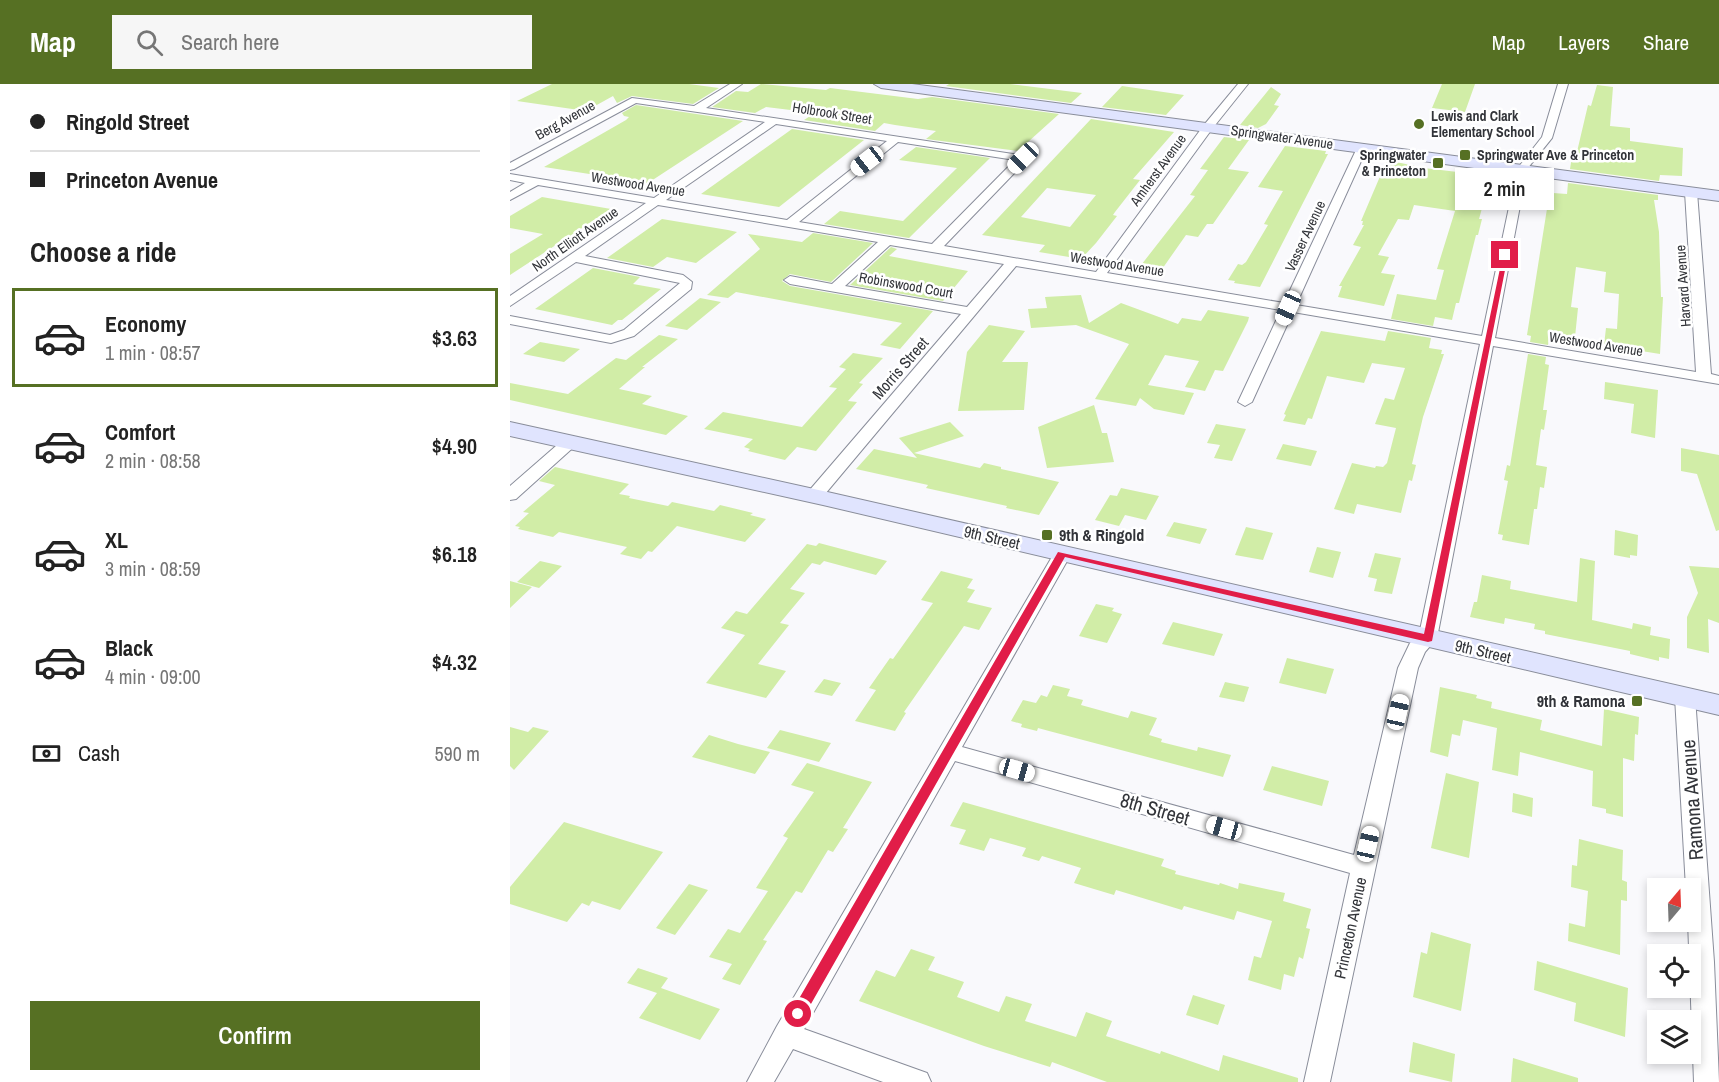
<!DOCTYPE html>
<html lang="en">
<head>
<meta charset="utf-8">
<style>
	:root { --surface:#fff; --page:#f6f6f6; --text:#222; --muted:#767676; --line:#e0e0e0; --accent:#567023 }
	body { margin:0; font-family:"Archivo Narrow",sans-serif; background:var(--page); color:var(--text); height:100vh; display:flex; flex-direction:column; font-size:22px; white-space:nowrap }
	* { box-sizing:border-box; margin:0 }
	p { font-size:20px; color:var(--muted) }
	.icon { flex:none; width:33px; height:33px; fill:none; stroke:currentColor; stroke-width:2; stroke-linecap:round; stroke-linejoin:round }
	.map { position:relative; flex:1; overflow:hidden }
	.drawer { display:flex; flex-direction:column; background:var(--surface); width:510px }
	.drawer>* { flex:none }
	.top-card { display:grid; align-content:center; height:132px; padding:0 30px; background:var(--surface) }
	.needle { width:39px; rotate:19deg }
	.tools { position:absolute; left:1137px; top:794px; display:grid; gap:12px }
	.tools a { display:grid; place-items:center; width:54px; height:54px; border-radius:0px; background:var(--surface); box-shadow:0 3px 9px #0003; font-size:30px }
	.end { position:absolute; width:27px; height:27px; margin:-14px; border:8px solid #e11d48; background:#fff; box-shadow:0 0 0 3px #fff }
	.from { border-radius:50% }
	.bubble { position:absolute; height:42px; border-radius:0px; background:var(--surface); box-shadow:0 3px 9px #0003; font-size:20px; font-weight:600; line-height:42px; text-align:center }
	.car { position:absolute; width:18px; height:36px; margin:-18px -9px; border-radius:8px; box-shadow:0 0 4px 2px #0007; background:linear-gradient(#fff 24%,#345 0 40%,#fff 0 76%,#345 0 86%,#fff 0) }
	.top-card b { display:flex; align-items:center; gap:21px; height:57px; font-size:22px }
	.top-card b+b { border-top:2px solid var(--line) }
	.top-card i { width:15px; height:15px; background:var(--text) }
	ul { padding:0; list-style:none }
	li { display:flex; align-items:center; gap:18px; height:99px; margin:0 12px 9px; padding:0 18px; border:3px solid transparent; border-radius:0px }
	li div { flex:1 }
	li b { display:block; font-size:22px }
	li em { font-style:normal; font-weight:600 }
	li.current { border-color:var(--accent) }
	li>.icon { width:54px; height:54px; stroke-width:1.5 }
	h2 { padding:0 30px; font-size:27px; line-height:72px }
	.pay { display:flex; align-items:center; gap:15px; height:66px; padding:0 30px; font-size:22px }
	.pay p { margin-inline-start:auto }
	.primary-button { display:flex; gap:12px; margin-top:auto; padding:12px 30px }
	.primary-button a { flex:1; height:69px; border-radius:0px; background:var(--accent); color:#fff; font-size:24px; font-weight:600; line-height:69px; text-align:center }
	header { display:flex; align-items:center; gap:36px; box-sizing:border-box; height:84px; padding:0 30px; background:var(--accent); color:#fff }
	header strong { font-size:28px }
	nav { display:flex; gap:33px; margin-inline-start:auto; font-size:21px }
	.search { width:420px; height:54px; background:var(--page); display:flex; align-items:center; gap:15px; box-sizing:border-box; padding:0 21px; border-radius:0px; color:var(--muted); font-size:22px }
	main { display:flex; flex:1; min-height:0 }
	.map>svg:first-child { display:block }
</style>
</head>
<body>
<header>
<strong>Map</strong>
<div class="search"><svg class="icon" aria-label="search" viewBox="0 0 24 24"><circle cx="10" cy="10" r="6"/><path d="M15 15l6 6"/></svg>Search here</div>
<nav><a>Map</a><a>Layers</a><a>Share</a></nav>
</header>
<main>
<section class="drawer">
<div class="top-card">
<b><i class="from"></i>Ringold Street</b>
<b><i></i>Princeton Avenue</b>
</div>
<h2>Choose a ride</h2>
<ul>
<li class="current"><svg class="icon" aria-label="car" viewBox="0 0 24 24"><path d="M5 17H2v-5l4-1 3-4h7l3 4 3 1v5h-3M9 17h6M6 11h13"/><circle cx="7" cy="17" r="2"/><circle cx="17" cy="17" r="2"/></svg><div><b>Economy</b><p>1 min · 08:57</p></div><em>$3.63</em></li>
<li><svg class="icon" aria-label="car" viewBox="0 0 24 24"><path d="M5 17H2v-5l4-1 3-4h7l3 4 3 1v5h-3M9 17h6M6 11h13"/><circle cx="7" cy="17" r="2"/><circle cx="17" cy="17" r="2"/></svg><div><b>Comfort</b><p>2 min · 08:58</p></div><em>$4.90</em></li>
<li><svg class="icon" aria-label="car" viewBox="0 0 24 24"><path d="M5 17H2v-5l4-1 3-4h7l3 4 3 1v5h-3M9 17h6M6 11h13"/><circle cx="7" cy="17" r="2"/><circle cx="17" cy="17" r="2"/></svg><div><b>XL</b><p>3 min · 08:59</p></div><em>$6.18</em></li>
<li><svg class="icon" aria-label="car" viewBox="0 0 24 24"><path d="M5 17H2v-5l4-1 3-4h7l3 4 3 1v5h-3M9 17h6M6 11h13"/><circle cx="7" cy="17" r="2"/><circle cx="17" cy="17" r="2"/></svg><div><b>Black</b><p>4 min · 09:00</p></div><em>$4.32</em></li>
</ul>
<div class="pay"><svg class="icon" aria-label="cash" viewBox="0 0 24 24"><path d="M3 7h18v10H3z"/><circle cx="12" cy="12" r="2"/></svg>Cash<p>590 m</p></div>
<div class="primary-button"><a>Confirm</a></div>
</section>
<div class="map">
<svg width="1209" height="998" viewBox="0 0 1209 998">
	<rect width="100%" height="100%" fill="#f9f9fc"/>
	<!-- building -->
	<path fill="#d1eda7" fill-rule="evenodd" d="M42 0H179L209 4 183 20 122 12 107 19 103 12 76 27 7 17Z
		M251 0 316 6 320 4 408 15 422 13 549 30 508 67 416 55 426 47 385 41 374 39 365 47 294 36 305 29 256 23 245 29 202 23 226 7 238 8Z
		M439 0H500L572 9 561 19 436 2Z
		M932 0H965L955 28 922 24Z
		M1087 1 1103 3 1100 42 1120 44V57L1173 64 1172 92 1150 91 1149 97 1060 85 1062 72H1066L1078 21 1081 22Z
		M612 2 674 11 656 31 592 23Z
		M761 3 771 10 764 21 769 22 756 40 748 44 730 41Z
		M126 21 233 37 138 99 34 83 116 36 119 33 114 32 112 29Z
		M581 35 664 48 623 95 630 96 605 128 603 131 607 132 586 159 571 175 529 168 535 161 472 151ZM537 104 586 111 560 143 511 133Z
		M282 45 354 56 269 123 191 110Z
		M714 53 739 56 718 85 739 88 703 140H697L688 153 676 151 650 188 628 185 685 112 680 111 698 86 690 85Z
		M775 62 816 67 815 70H818L750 203 724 199 725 197 718 196 728 180 732 181 736 178 758 141 754 140 773 107 748 103Z
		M406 63 480 74 399 154 314 140 330 127 393 137 447 84 389 76Z
		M877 76 914 84 981 92 969 135H972L968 151H966L949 219H946L942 236 925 233 923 242 881 235 887 210 926 216 934 186 927 185 945 127 904 121 899 136 888 135 868 171 879 173 871 189 885 191 874 222 828 213 832 202H829L851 163 843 161 854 141H852L853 137H851Z
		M1058 99 1148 111V116H1144L1149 148 1151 213H1153L1150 270 1094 261 1096 244 1107 245 1109 210 1094 208 1096 188 1066 183 1061 223 1068 224 1065 253 1040 249 1038 261 1020 258 1021 252 1017 251 1039 112H1043V109L1057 110Z
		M32 113 101 125 0 191V170L33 150 0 144V132Z
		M152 135 218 146 227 148 186 179 157 173 143 183 97 174Z
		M303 149 363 159 321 198 280 190 272 197 280 202 423 227 390 265 370 261 392 239 226 208 218 214 197 211 250 165 238 150 292 158Z
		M381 163 387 165 379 172 458 187 433 217 340 201Z
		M83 184 130 193 123 200 151 205 112 236H108L102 241 25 225Z
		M571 211 579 239 611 219 668 240 672 234 691 237 698 226 739 233 738 237 713 287 705 286 695 307 675 303 689 277 655 271 638 301 684 309 674 331 644 325 630 314 626 322 585 315 619 260 566 241 521 244 518 225 537 224 535 213Z
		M190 214 211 218 177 246 155 242Z
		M479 241 515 247 492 278H518L514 326 448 327 457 268Z
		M811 247 875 257 878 247 921 254 919 264 932 266 931 270H934L913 333 902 380 906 381 902 397 899 396 891 429 847 420 844 430 824 425 842 379 865 384 866 382 873 383 877 379 886 344 865 340 875 314 884 316 895 284 862 279 854 299 817 292 802 335 798 334 795 341 773 337 776 331 774 330Z
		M149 251 168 255 132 283H135L109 305 142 312 132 320 178 332 156 351 0 316V299L58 310 106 274 116 276Z
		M30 258 70 265 54 278 13 270Z
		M343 269 373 274 349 299 353 300 338 317 347 318 306 367 287 363 275 376 238 367 240 365 234 363 243 355 194 345 213 328 292 343 327 304 319 303 336 285 329 283Z
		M1018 270 1036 273 1035 280 1039 281 1033 326H1037L1034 346 1031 345 1026 381 1037 383 1034 404 1030 403 1027 425H1024L1019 461 992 456 993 451 988 450 998 397 994 396 997 381 1000 382Z
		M1095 298 1148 306 1145 354 1121 349 1124 320 1094 315Z
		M584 321 592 349H597L604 378 537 384 528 343Z
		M440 338 454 352 404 369 470 384 474 379 491 383V385L549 398 529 431 496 424 497 422 416 404 418 401 346 385 364 365 407 374 389 354Z
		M706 340 736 345 722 377 704 374 710 361 697 359Z
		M773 360 807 367 801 382 766 375Z
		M1171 364 1209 371V446L1206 447 1187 390 1171 387Z
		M45 383 119 400 109 410 120 412 119 414 158 422 162 418 204 427 210 421 243 429 240 431 256 435 235 458 167 442 142 468 138 467 131 475 110 470 117 463 49 448 43 453 8 445 10 443 5 442 19 429 13 428 45 401 29 397Z
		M611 404 649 412 636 436 615 431 609 442 585 436 600 411 607 412Z
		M664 438 697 445 690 460 656 452Z
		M736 443 763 449 753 476 725 471Z
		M1105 446 1128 451 1127 472 1120 471V474L1104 471Z
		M309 459 377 477 366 491 314 477 310 481 302 479 280 505 295 509 270 539 279 541 248 580 276 587 256 614 196 599 235 551 211 544 226 527 237 530 297 460 306 462Z
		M807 463 831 468 823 494 799 488Z
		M865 469 891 474 882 510 864 507 867 495 858 493Z
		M1070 474 1085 477 1082 536 1122 545 1123 539 1141 543 1140 551 1160 555 1159 575 1149 573V577L1120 570V567L1035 550V547L1024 545 1025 540 995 534 994 540 960 533 964 518H967L972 491 1001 497 1000 505 1067 518Z
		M30 477 52 482 29 504 7 498Z
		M1179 482 1209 484V539L1198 535 1199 569 1177 564V533L1188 509Z
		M431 487 463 495 457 504 465 506 457 518 482 524 469 546 454 542 394 628 396 629 385 647 345 637 366 606 359 604 380 574 383 575 423 519 411 516Z
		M0 497 22 503 0 524Z
		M586 520 604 524 602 527 612 530 597 559 569 552Z
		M663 538 713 550 704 572 652 560Z
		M777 574 824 585 816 610 769 599Z
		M314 595 331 599 322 612 304 608Z
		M715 598 739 603 734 618 709 613Z
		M543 601 560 605 557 612 573 616 571 621 618 634 621 627 647 634 639 651 652 655 651 658 687 667 688 663 721 671 713 693 539 647 528 644 527 647 511 643 512 640 501 637 513 616 526 619 531 611 537 613Z
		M930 603 967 611 966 614 982 618 981 624 1032 636 1030 646 1092 662 1094 625 1129 633 1128 651 1125 650 1124 677 1113 674V733L1096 729V725L1082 722 1083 687 1010 668 1008 692 982 686 987 644 953 636 950 652 942 650 938 673 920 668Z
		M0 643 18 648 23 643 39 647 4 686 0 682Z
		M270 646 321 659 309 678 257 664Z
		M199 651 228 660 260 668 245 690 182 673Z
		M297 679 362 698 333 744 338 745 323 768 318 766 292 809 286 807 253 856 257 857 230 901 212 895 222 880 199 873 218 845 230 849 258 807 246 804 278 754 273 752 304 708 281 701Z
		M762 682 819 697 812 722 753 706Z
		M936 689 969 698 959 774 921 764Z
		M1003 709 1023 714 1022 733 1002 728Z
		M453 718 654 775 651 782 666 787 665 790 709 801 710 799 728 805 729 799 775 809 773 817 801 825 796 844 800 845 793 875 789 873 784 893 774 890 771 906 738 896 744 872 751 874 762 837 727 827 724 836 674 822 672 826 606 806 604 811 564 799 571 784 532 772 529 777 512 772 516 764 480 754 474 767 449 760 456 746 440 742Z
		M54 738 153 768 110 826 82 817 79 822 72 819 57 838 0 820V803Z
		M1069 755 1113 766 1112 796 1117 798V817L1111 816 1110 871 1058 857 1059 839 1075 843 1078 807 1061 803 1062 781 1067 782Z
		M179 800 198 806 165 851 146 844Z
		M921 848 961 860 951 927 903 913 911 868 917 870Z
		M401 865 425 873 418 886 454 898 447 913 489 928 496 912 522 920 515 937 566 953 576 928 602 937 596 952 650 970 651 967 709 987 713 971 788 994V998H597L542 978 540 983 474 962 349 917 366 886 385 893Z
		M1027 877 1118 904 1115 953 1064 937 1066 919 1024 906Z
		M128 884 158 894 151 904 210 925 190 956 129 934 147 909 117 899Z
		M683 911 715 921 708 941 676 931Z
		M903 958 945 970 942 998 899 988Z
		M1003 974 1068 994V998H1001Z"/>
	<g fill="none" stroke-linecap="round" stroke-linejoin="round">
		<defs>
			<path id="street" d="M220 0H232L196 24 517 72V76L434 162 586 188 694 41 728 0H738L702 45 597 189 774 219 847 64 852 61 857 64 786 221 972 252 1007 85 1032 53 1048 0H1058L1042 54 1017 85 985 254 1186 288 1175 108 1181 105 1187 108 1201 290 1209 292V300L983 262 927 554 915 568 908 584 820 998H794L840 789 445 677 294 945 417 989 421 998H373L283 965 264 998H237L267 942 546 466H558L561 470 452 663 844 771 888 584 900 559 909 551 970 260 783 228 742 318 735 322 728 318 771 226 506 182 310 416H298L296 412 298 408 451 230 280 200 274 196 280 192 322 200 368 158 148 121 75 172 173 191 182 198 181 205 124 252 101 259 0 240V232L100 251 114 246 170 199 66 178 0 222V212L136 119 28 101 0 116V108L15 99 0 96V90L144 114 255 38 126 19 4 85 0 86V79L122 14 184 22ZM266 40 377 57 277 136 156 116ZM388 58 505 76 422 160 289 138ZM380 161 494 180 457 223 335 202Z
				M60 353 68 358 66 361 6 415 0 416V402L54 355Z
				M1175 606 1182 608 1185 613 1204 878 1209 998H1184L1178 837H1180V804H1176L1165 613 1168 608Z"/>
			<path id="secondary" d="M364 0H402L1209 107V117L371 4Z
				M0 338 313 407 1209 611V631L313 421 0 352Z"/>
		</defs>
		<!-- street casing -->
		<use href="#street" stroke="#898d9a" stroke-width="2"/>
		<!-- secondary casing -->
		<use href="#secondary" stroke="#898d9a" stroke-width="2"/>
		<!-- street -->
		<use href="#street" fill="#fff" fill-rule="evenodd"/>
		<!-- secondary -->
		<use href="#secondary" fill="#e0e4fe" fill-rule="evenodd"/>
	</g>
	<!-- route -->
	<path fill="#e11d48" d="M993 170 998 171 922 557 918 558 555 473 293 934 288 936 283 934 281 930 283 925 548 468 914 550Z"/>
	<!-- markers -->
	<g fill="#567023" stroke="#fff" stroke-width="2">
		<circle cx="909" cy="40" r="6"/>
		<rect x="949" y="65" width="12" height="12" rx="3"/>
		<rect x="922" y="73" width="12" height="12" rx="3"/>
		<rect x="531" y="445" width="12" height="12" rx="3"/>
		<rect x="1121" y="611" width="12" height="12" rx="3"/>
	</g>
	<g text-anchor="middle" stroke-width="5" stroke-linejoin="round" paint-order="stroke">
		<!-- far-street labels -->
		<g font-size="14" fill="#323439" stroke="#fff">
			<text transform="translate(322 29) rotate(9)" y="5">Holbrook Street</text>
			<text transform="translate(55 36) rotate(-29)" y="5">Berg Avenue</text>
			<text transform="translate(772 53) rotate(8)" y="5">Springwater Avenue</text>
			<text transform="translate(648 86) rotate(-54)" y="5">Amherst Avenue</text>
			<text transform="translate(128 100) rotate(9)" y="5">Westwood Avenue</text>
			<text transform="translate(795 152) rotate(-65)" y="5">Vasser Avenue</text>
			<text transform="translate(65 155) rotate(-35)" y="5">North Elliott Avenue</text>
			<text transform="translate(607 180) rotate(9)" y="5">Westwood Avenue</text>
			<text transform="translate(396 201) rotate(10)" y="5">Robinswood Court</text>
			<text transform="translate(1173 202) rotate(-94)" y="5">Harvard Avenue</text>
			<text transform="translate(1086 260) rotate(9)" y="5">Westwood Avenue</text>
		</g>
		<!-- far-poi labels -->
		<g font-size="14" font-weight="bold" fill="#323439" stroke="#fff" text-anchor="start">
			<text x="921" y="37">Lewis and Clark<tspan x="921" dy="16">Elementary School</tspan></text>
			<text x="916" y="76" text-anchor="end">Springwater<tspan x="916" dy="16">&amp; Princeton</tspan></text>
			<text x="967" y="76">Springwater Ave &amp; Princeton</text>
		</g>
		<!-- street labels -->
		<g font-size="16" fill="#323439" stroke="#fff">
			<text transform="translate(390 284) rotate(-49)" y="6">Morris Street</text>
			<text transform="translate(482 453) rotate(13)" y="6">9th Street</text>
			<text transform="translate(973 567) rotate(13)" y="6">9th Street</text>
			<text transform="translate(840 844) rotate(-78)" y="6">Princeton Avenue</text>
		</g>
		<!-- poi labels -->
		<g font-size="16" font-weight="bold" fill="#323439" stroke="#fff" text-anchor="start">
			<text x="549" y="457">9th &amp; Ringold</text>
			<text x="1115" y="623" text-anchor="end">9th &amp; Ramona</text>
		</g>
		<!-- near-street labels -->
		<g font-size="20" fill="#323439" stroke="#fff">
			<text transform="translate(1182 716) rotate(-94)" y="7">Ramona Avenue</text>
			<text transform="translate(645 725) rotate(16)" y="7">8th Street</text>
		</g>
	</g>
</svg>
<div class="tools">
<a><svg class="needle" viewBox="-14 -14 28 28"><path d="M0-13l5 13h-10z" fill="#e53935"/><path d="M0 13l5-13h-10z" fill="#767676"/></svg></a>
<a><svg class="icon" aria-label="locate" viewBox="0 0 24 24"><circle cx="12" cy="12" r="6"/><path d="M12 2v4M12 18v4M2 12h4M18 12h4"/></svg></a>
<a><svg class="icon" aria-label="layers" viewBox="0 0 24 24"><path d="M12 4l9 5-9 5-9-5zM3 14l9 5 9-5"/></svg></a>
</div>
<i class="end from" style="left:288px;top:930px"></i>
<i class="end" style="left:995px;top:171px"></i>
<div class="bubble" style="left:945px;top:84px;width:99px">2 min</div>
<i class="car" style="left:513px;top:74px;rotate:225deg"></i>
<i class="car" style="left:357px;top:77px;rotate:232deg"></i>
<i class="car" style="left:778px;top:224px;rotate:204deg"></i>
<i class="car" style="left:888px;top:628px;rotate:13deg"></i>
<i class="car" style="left:507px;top:686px;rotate:106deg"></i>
<i class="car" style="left:714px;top:744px;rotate:286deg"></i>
<i class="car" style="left:858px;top:760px;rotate:13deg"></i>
</div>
</main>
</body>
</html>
